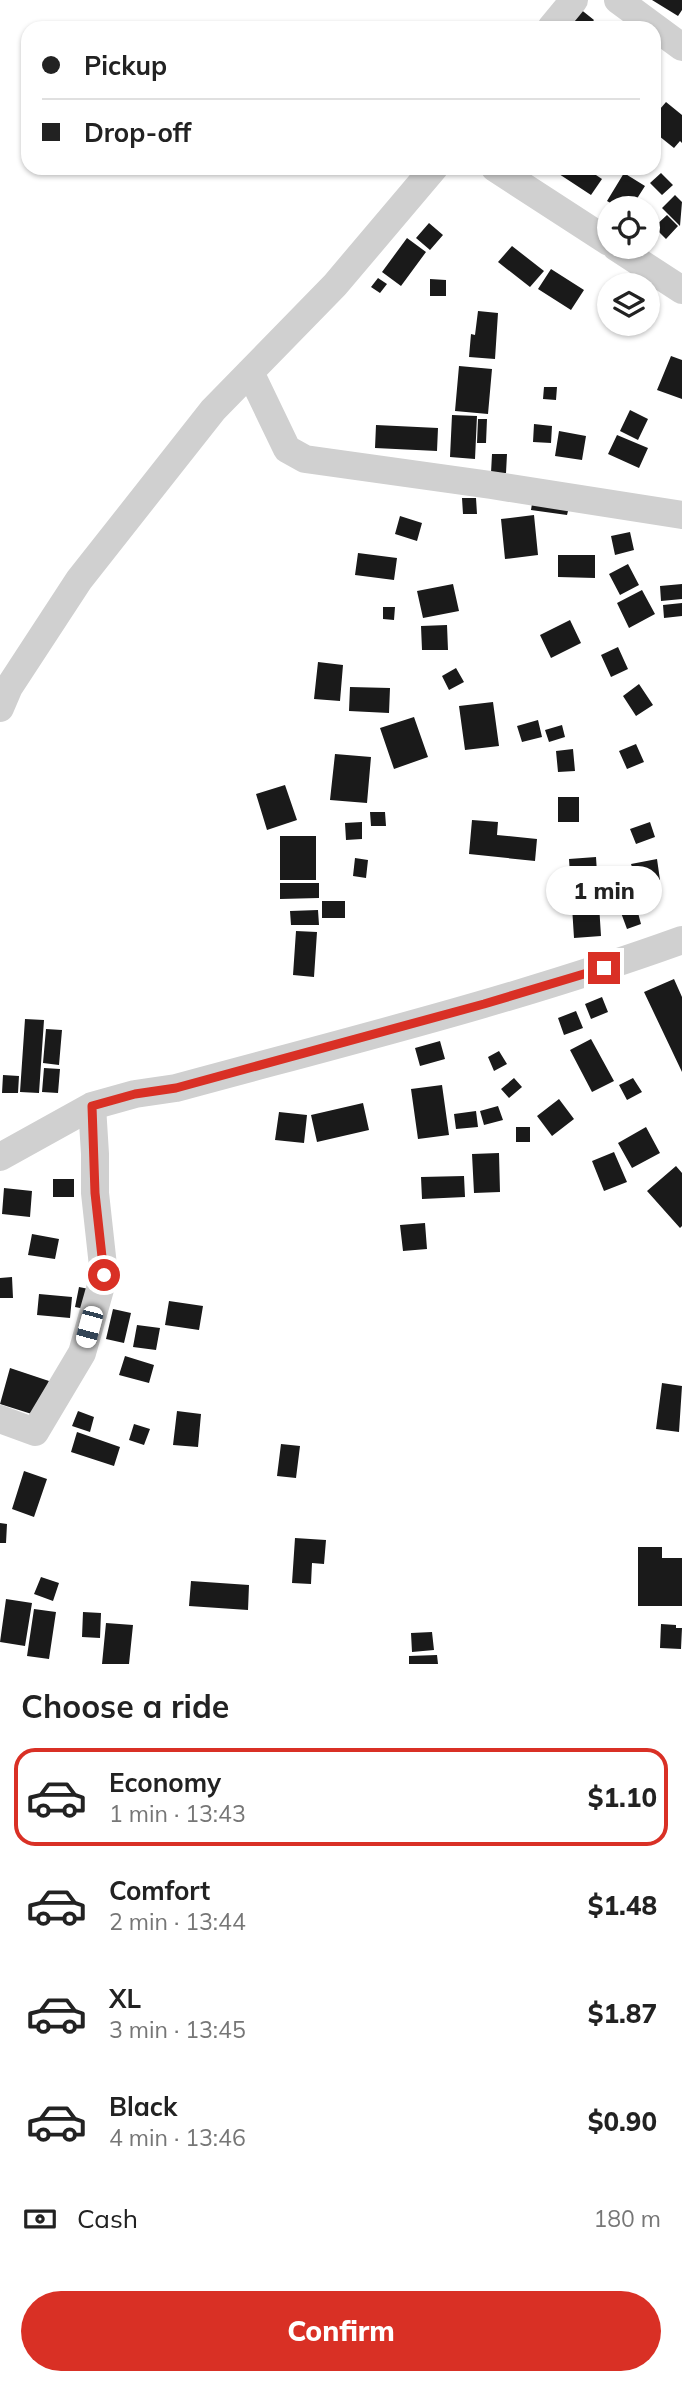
<!DOCTYPE html>
<html lang="en">
<head>
<meta charset="utf-8">
<style>
	:root { --surface:#fff; --page:#f6f6f6; --text:#222; --muted:#767676; --line:#e0e0e0; --accent:#d93025 }
	body { margin:0; font-family:Mulish,sans-serif; background:var(--page); color:var(--text); height:100vh; display:flex; flex-direction:column; font-size:26px; white-space:nowrap }
	* { box-sizing:border-box; margin:0 }
	p { font-size:23px; color:var(--muted) }
	.icon { flex:none; width:38px; height:38px; fill:none; stroke:currentColor; stroke-width:2; stroke-linecap:round; stroke-linejoin:round }
	.map { position:relative; height:1664px; overflow:hidden }
	.drawer { display:flex; flex-direction:column; background:var(--surface); flex:1 }
	.drawer>* { flex:none }
	.hud { position:absolute; left:21px; top:21px; width:640px; height:154px; border-radius:21px; box-shadow:0 2px 5px #0004; display:grid; align-content:center; height:154px; padding:0 21px; background:var(--surface) }
	.tools { position:absolute; left:597px; top:196px; display:grid; gap:14px }
	.tools a { display:grid; place-items:center; width:63px; height:63px; border-radius:50%; background:var(--surface); box-shadow:0 2px 5px #0004; font-size:35px }
	.end { position:absolute; width:32px; height:32px; margin:-16px; border:9px solid #d93025; background:#fff; box-shadow:0 0 0 4px #fff }
	.from { border-radius:50% }
	.bubble { position:absolute; height:49px; border-radius:24px; background:var(--surface); box-shadow:0 2px 5px #0004; font-size:23px; font-weight:800; line-height:49px; text-align:center }
	.car { position:absolute; width:21px; height:42px; margin:-21px -10px; border-radius:9px; box-shadow:0 0 5px 2px #0007; background:linear-gradient(#fff 24%,#345 0 40%,#fff 0 76%,#345 0 86%,#fff 0) }
	.hud b { display:flex; align-items:center; gap:24px; height:66px; font-size:26px }
	.hud b+b { border-top:2px solid var(--line) }
	.hud i { width:18px; height:18px; background:var(--text) }
	ul { padding:0; list-style:none }
	li { display:flex; align-items:center; gap:21px; height:98px; margin:0 14px 10px; padding:0 7px; border:4px solid transparent; border-radius:21px }
	li div { flex:1 }
	li b { display:block; font-size:26px }
	li em { font-style:normal; font-weight:800 }
	li.active { border-color:var(--accent) }
	li>.icon { width:63px; height:63px; stroke-width:1.5 }
	h2 { padding:0 21px; font-size:32px; line-height:84px }
	.pay { display:flex; align-items:center; gap:18px; height:77px; padding:0 21px; font-size:26px }
	.pay p { margin-inline-start:auto }
	.primary-button { display:flex; gap:14px; margin-top:auto; padding:14px 21px }
	.primary-button a { flex:1; height:80px; border-radius:42px; background:var(--accent); color:#fff; font-size:28px; font-weight:800; line-height:80px; text-align:center }
	.map>svg:first-child { display:block }
</style>
</head>
<body>
<div class="map">
<svg width="682" height="1664" viewBox="0 0 682 1664">
	<rect width="100%" height="100%" fill="#fff"/>
	<!-- building -->
	<path fill="#1a1a1a" d="M652 0H682V10L678 16Z
		M579 8 594 20 588 28H574L567 22Z
		M666 102 682 115V143L680 141 674 148 654 132V116Z
		M563 168H601L596 175 602 179 591 195 559 174Z
		M624 173 645 186 631 208H619L607 201Z
		M661 173 673 185 662 195 650 183Z
		M675 195 682 202 680 226 662 208Z
		M667 215 678 226 666 239 654 227Z
		M429 223 443 235 430 250 416 238Z
		M407 238 426 252 401 286 382 272Z
		M512 246 544 271 530 287 498 262Z
		M551 269 584 290 571 310 538 289Z
		M378 278 387 284 380 293 371 287Z
		M430 279 446 280V296H430Z
		M478 311 498 313 495 359 469 357 471 334 475 335Z
		M671 356 682 360V399L657 390Z
		M459 366 492 369 488 414 455 411Z
		M544 387H557L556 400 543 399Z
		M630 410 648 419 638 440 620 431Z
		M452 415 477 416 475 459 450 457Z
		M478 419H487L486 443H477Z
		M534 424 552 426 551 443 533 442Z
		M376 425 438 428 437 451 375 448Z
		M559 431 586 436 582 460 555 456Z
		M617 435 648 448 639 468 608 454Z
		M492 454H507L506 473H491Z
		M533 497 570 503 567 515 531 510Z
		M462 498H476L477 514H463Z
		M534 515 538 555 505 559 501 519Z
		M400 516 422 523 417 541 395 534Z
		M630 532 634 550 615 555 611 536Z
		M358 553 397 558 394 580 355 575Z
		M558 555H595V578L558 577Z
		M628 564 639 585 620 595 609 574Z
		M453 584 459 611 423 618 417 591Z
		M682 584V599L661 601 660 586Z
		M642 590 655 614 629 628 617 603Z
		M682 603V616L664 618 663 605Z
		M383 607H395L394 620 383 619Z
		M570 620 581 643 551 658 540 635Z
		M447 625 448 650H422L421 626Z
		M618 647 628 669 611 677 601 655Z
		M318 662 343 665 340 701 314 699Z
		M456 668 464 682 449 690 442 676Z
		M639 684 653 705 636 716 623 696Z
		M350 687 390 688 389 713 349 711Z
		M493 702 499 746 465 750 459 706Z
		M414 717 428 757 394 769 380 728Z
		M538 720 542 737 522 742 517 726Z
		M562 725 565 737 549 742 545 730Z
		M636 744 644 762 627 769 619 751Z
		M573 749 575 771 558 772 556 751Z
		M335 754 371 757 367 803 330 800Z
		M285 785 297 820 267 830 256 794Z
		M558 797H579V822H558Z
		M370 812H385L386 826H371Z
		M472 820 498 822 497 835 537 839 535 861 469 854Z
		M362 822V839L346 840 345 823Z
		M650 822 655 837 636 844 630 829Z
		M280 836H316V880H280Z
		M596 857 601 936 574 938 569 859Z
		M355 858 368 860 366 878 353 876Z
		M657 859 660 880 637 882 631 864Z
		M280 883H319V898L280 899Z
		M322 901H345V918H322Z
		M637 909 641 924 627 929 620 910Z
		M318 910 319 925H291L290 911Z
		M296 931 317 932 314 977 293 975Z
		M674 979 682 997V1072L644 992Z
		M602 997 608 1012 591 1019 585 1004Z
		M576 1011 583 1028 564 1035 558 1018Z
		M25 1019 44 1020 39 1093 20 1092Z
		M46 1029 62 1030 59 1065 43 1063Z
		M591 1039 614 1081 592 1092 570 1050Z
		M440 1041 445 1059 420 1066 415 1048Z
		M499 1051 507 1064 494 1071 488 1057Z
		M44 1068 60 1069 58 1093 42 1092Z
		M3 1075 19 1076 18 1093H2Z
		M514 1078 522 1087 509 1098 501 1089Z
		M633 1078 642 1092 627 1100 619 1085Z
		M442 1085 449 1135 418 1139 411 1089Z
		M559 1099 574 1119 552 1136 537 1116Z
		M363 1103 369 1130 317 1142 311 1115Z
		M498 1106 503 1120 484 1125 480 1111Z
		M476 1111 478 1127 456 1129 454 1114Z
		M279 1112 307 1115 304 1143 275 1140Z
		M516 1127H530V1142H516Z
		M646 1127 660 1153 632 1168 618 1143Z
		M614 1152 627 1182 604 1191 592 1161Z
		M499 1153 500 1192 474 1193 472 1154Z
		M676 1166 682 1173V1226L680 1228 647 1191Z
		M464 1176 465 1197 422 1199 421 1177Z
		M53 1179H74V1197H53Z
		M4 1188 32 1191 30 1217 2 1214Z
		M425 1223 427 1249 403 1251 400 1225Z
		M32 1234 59 1239 55 1259 28 1255Z
		M12 1277 13 1298H0V1278Z
		M79 1287 94 1290 90 1310 75 1307Z
		M39 1294 72 1297 70 1318 37 1315Z
		M169 1301 203 1306 199 1330 165 1325Z
		M113 1309 131 1313 124 1343 106 1339Z
		M137 1325 160 1328 156 1350 133 1347Z
		M125 1356 154 1365 149 1383 119 1375Z
		M10 1368 49 1381 38 1416 0 1404Z
		M662 1383 682 1386 679 1432 656 1429Z
		M78 1411 94 1417 90 1432 72 1426Z
		M177 1411 201 1414 198 1447 173 1445Z
		M134 1424 150 1429 144 1445 129 1440Z
		M77 1432 120 1447 114 1466 71 1452Z
		M281 1444 300 1446 296 1478 277 1476Z
		M24 1471 47 1479 34 1517 12 1509Z
		M0 1523 7 1524 6 1543H0Z
		M295 1538 326 1540 324 1564 312 1563 311 1584 292 1583Z
		M638 1547H662V1558H682V1606H638Z
		M41 1577 59 1583 53 1601 34 1594Z
		M191 1581 249 1585 248 1610 189 1606Z
		M6 1599 32 1603 25 1646 0 1642Z
		M34 1609 56 1612 49 1659 27 1656Z
		M83 1612 101 1613 100 1638 82 1637Z
		M106 1623 133 1625 129 1664H102Z
		M661 1624 676 1625V1628H682L681 1649 660 1648Z
		M432 1632 434 1650 412 1652 411 1633Z
		M437 1655 438 1664H409V1656Z"/>
	<g fill="none" stroke-linecap="round" stroke-linejoin="round">
		<!-- street -->
		<path stroke="#d0d0d0" stroke-width="28" d="M618 0 682 47
			M551 28 574 0
			M495 168 609 242
			M616 247 682 290
			M250 372 287 449 305 459 491 485 682 515
			M0 708 9 687 79 580 213 410 335 285 434 168
			M0 1157 92 1106 135 1094 176 1088C345 1042 516 1000 682 940
			M0 1419 35 1432 82 1353 104 1275 95 1193V1154L92 1106"/>
	</g>
	<g fill="none" stroke-linecap="round" stroke-linejoin="round">
		<!-- route -->
		<path stroke="#d93025" stroke-width="9" d="M104 1275 95 1193 92 1106 135 1094 176 1088 484 1004 604 968"/>
	</g>
</svg>
<div class="tools">
<a><svg class="icon" aria-label="locate" viewBox="0 0 24 24"><circle cx="12" cy="12" r="6"/><path d="M12 2v4M12 18v4M2 12h4M18 12h4"/></svg></a>
<a><svg class="icon" aria-label="layers" viewBox="0 0 24 24"><path d="M12 4l9 5-9 5-9-5zM3 14l9 5 9-5"/></svg></a>
</div>
<i class="end from" style="left:104px;top:1275px"></i>
<i class="end" style="left:604px;top:968px"></i>
<div class="bubble" style="left:546px;top:866px;width:116px">1 min</div>
<i class="car" style="left:89px;top:1327px;rotate:195deg"></i>
<div class="hud">
<b><i class="from"></i>Pickup</b>
<b><i></i>Drop-off</b>
</div>
</div>
<section class="drawer">
<h2>Choose a ride</h2>
<ul>
<li class="active"><svg class="icon" aria-label="car" viewBox="0 0 24 24"><path d="M5 17H2v-5l4-1 3-4h7l3 4 3 1v5h-3M9 17h6M6 11h13"/><circle cx="7" cy="17" r="2"/><circle cx="17" cy="17" r="2"/></svg><div><b>Economy</b><p>1 min · 13:43</p></div><em>$1.10</em></li>
<li><svg class="icon" aria-label="car" viewBox="0 0 24 24"><path d="M5 17H2v-5l4-1 3-4h7l3 4 3 1v5h-3M9 17h6M6 11h13"/><circle cx="7" cy="17" r="2"/><circle cx="17" cy="17" r="2"/></svg><div><b>Comfort</b><p>2 min · 13:44</p></div><em>$1.48</em></li>
<li><svg class="icon" aria-label="car" viewBox="0 0 24 24"><path d="M5 17H2v-5l4-1 3-4h7l3 4 3 1v5h-3M9 17h6M6 11h13"/><circle cx="7" cy="17" r="2"/><circle cx="17" cy="17" r="2"/></svg><div><b>XL</b><p>3 min · 13:45</p></div><em>$1.87</em></li>
<li><svg class="icon" aria-label="car" viewBox="0 0 24 24"><path d="M5 17H2v-5l4-1 3-4h7l3 4 3 1v5h-3M9 17h6M6 11h13"/><circle cx="7" cy="17" r="2"/><circle cx="17" cy="17" r="2"/></svg><div><b>Black</b><p>4 min · 13:46</p></div><em>$0.90</em></li>
</ul>
<div class="pay"><svg class="icon" aria-label="cash" viewBox="0 0 24 24"><path d="M3 7h18v10H3z"/><circle cx="12" cy="12" r="2"/></svg>Cash<p>180 m</p></div>
<div class="primary-button"><a>Confirm</a></div>
</section>
</body>
</html>
